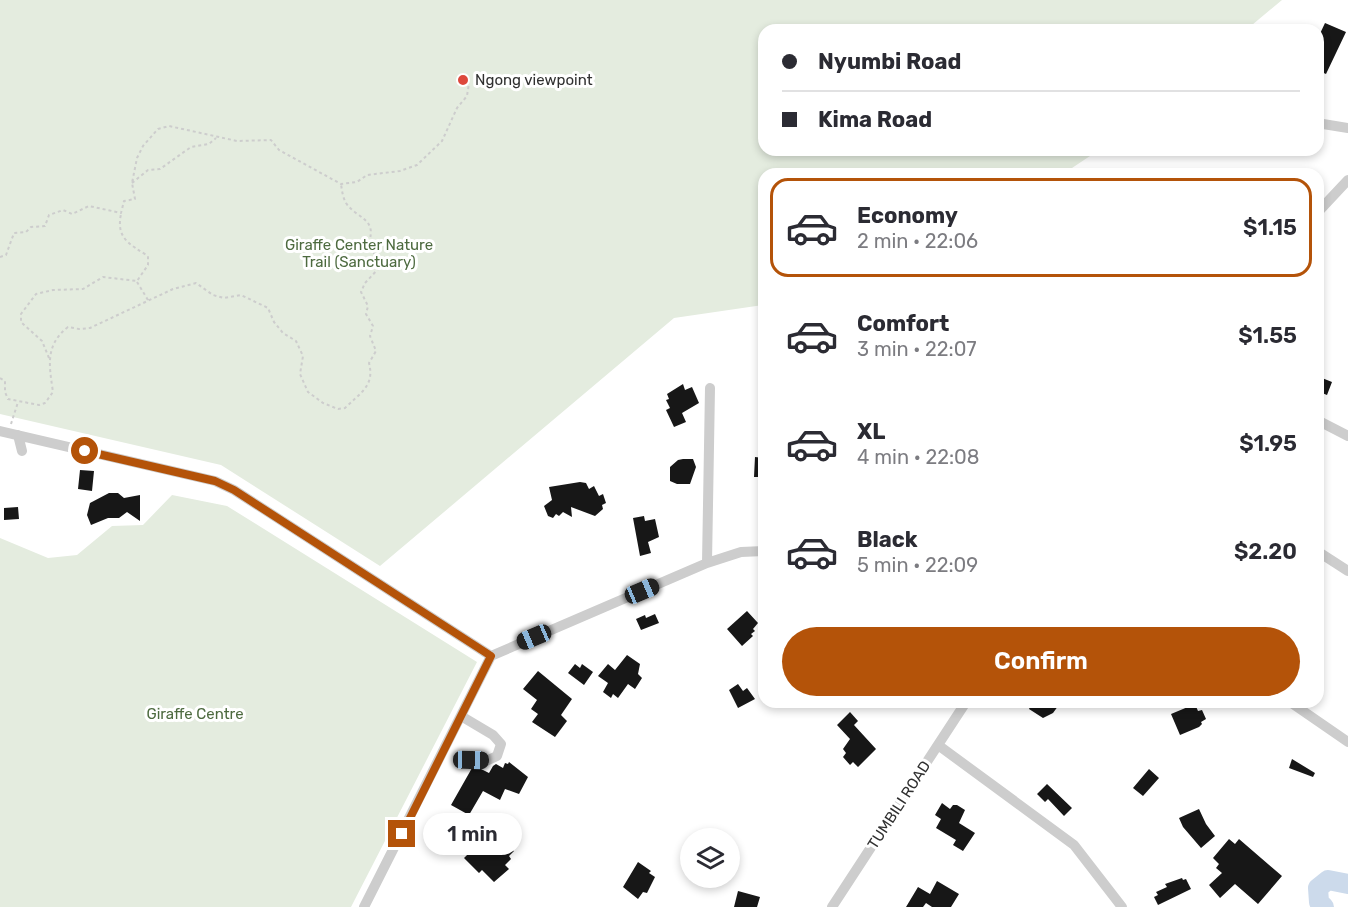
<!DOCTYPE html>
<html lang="en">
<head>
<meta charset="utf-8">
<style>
	:root { --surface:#fff; --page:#f7f7f7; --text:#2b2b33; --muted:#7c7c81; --line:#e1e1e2; --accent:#b45309 }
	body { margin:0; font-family:Rubik,sans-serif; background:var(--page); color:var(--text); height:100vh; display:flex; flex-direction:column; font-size:22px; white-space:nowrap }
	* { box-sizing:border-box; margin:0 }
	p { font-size:20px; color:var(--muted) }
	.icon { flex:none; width:33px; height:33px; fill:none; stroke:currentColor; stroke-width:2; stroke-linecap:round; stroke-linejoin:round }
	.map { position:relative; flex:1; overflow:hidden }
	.details { position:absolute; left:758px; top:168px; width:566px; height:540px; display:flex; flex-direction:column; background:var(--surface); border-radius:18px; box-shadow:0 3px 9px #0003 }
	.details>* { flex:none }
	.top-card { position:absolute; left:758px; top:24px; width:566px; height:132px; border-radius:18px; box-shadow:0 3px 9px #0003; display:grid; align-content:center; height:132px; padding:0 24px; background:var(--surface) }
	.controls { position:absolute; left:680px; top:828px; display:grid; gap:12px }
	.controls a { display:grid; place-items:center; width:60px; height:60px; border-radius:50%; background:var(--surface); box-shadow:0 3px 9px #0003; font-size:30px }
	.end { position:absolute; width:27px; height:27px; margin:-14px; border:8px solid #b45309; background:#fff; box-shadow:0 0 0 3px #fff }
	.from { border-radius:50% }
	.bubble { position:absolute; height:42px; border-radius:21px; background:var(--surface); box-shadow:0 3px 9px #0003; font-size:20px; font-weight:600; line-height:42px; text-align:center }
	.car { position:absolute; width:18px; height:36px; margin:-18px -9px; border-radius:8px; box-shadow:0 0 4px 2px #0007; background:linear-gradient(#222 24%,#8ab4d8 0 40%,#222 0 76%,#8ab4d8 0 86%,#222 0) }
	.top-card b { display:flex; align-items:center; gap:21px; height:57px; font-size:22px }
	.top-card b+b { border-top:2px solid var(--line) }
	.top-card i { width:15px; height:15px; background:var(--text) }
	ul { padding:10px 0 0; list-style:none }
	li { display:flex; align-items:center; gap:18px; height:99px; margin:0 12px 9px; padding:0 12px; border:3px solid transparent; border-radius:18px }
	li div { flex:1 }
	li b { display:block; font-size:22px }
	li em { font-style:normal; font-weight:600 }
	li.on { border-color:var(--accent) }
	li>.icon { width:54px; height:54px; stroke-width:1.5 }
	.primary-button { display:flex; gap:12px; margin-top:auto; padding:12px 24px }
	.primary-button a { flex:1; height:69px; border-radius:36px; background:var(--accent); color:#fff; font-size:24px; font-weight:600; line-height:69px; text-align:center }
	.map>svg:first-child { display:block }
</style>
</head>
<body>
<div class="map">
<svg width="1348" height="907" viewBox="0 0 1348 907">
	<rect width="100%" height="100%" fill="#fff"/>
	<!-- green -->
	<path fill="#e4ecdf" d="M0 0H1282L1246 30H764V150H1099L1063 174H764L763 305 674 318 380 566 221 465 0 414Z
		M172 495 227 506 477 662 351 907H0V538L48 558 77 555 112 526 143 525Z"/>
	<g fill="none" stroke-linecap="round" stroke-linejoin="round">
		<!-- river -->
		<path stroke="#ccdaeb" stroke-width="20" d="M1324 907 1319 902 1318 888 1328 880 1348 884"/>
	</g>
	<!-- building -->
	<path fill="#171717" d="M1325 23 1346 32 1326 74 1317 70V40Z
		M1317 376 1332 382 1327 395 1317 391Z
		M683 384 685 390 692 387 699 403 682 413 686 422 674 427 666 410 670 408 666 400 669 399 667 394Z
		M755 457 764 458V477H754Z
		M683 459H693L696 467 690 484H677L670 481V467L678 460Z
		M80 470 94 471 92 491 78 489Z
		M580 482 586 483 589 489 594 486 599 496 603 494 606 503 602 505 603 509 595 516 571 507 572 517 563 512 559 516 556 514 553 518 548 516 544 506 552 500 549 487Z
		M109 493H118L124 498 140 495V521L127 512 119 518H108L91 525 87 515 90 503Z
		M18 507 19 519 4 520V508Z
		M644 516 645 521 655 519 659 537 648 542 651 553 640 556 633 518Z
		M747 611 758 623 753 629 755 631 751 634 753 636 742 646 727 629Z
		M655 614 659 623 641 630 636 619 645 615 646 618Z
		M627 655 640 664 638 674 642 678 635 689 628 684 618 698 613 694 611 698 603 692 608 683 598 676 608 664 615 670Z
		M575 664 580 668 582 664 593 672 584 685 568 673Z
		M538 671 572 699 561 715 567 721 555 737 532 722 538 714 531 709 537 700 523 689Z
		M738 684 743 691 747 688 755 699 738 708 729 690Z
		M1032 702H1061L1053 713 1043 718 1029 709Z
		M1195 704 1198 711 1202 710 1206 719 1201 722 1202 724 1199 727 1180 735 1171 714Z
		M850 712 858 721 854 725 876 749 858 767 853 762 850 765 843 757 846 753 843 749 850 739 837 725Z
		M1292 759 1315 773 1313 777 1289 768Z
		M509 762 528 777 519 794 505 789 500 800 483 791 469 815 451 805 472 768H479L489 773 493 766 496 764 503 768 505 763 508 764Z
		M1149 769 1159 778 1143 796 1133 788Z
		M1047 784 1072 808 1064 816 1048 799 1045 802 1037 794Z
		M942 803 950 809 953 805H957L965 810 959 823 975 833 963 851 953 845 956 840 936 828 941 819 935 815Z
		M1199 809 1206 824 1215 836 1201 848 1183 827 1179 818Z
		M497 833 514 851 509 856 511 859 505 865 509 869 494 882 482 870 479 873 464 858 475 847 479 851Z
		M1229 839 1235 844 1239 839 1282 876 1258 904 1235 884 1220 898 1209 885 1222 873 1216 868 1219 864 1213 858Z
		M638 862 651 871 649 873 655 877 647 893 643 892 638 899 623 887Z
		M1182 878 1183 880 1186 879 1191 889 1158 905 1154 897 1158 895 1156 892 1167 887 1165 884Z
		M937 881 959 894 951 907H932L926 903 923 907H906L918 887 930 894Z
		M738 891 760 897 757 907H734Z"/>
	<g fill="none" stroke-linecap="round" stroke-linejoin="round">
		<!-- path -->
		<path stroke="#cdcdcd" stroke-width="2" stroke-dasharray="3 3" stroke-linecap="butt" d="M132 183 148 170 160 169 191 147 209 144 216 138
			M0 257 6 255 14 233 26 232 31 227 45 226 49 215 63 210 72 214 89 206 121 213 124 201 135 199 132 183 137 158 143 146 158 129 169 126 237 141 271 140 279 150 341 184 357 182 367 175 400 171 417 165 442 141 457 108 467 96 469 83
			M137 282 148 300
			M49 358 42 341 21 322V314L36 294 53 290 83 289 103 277 137 281 148 265V256C129 244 116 238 121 214
			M0 378 5 381V392L8 399 39 405 45 403 53 392C49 365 45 345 68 327L79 329 90 328 173 289 196 283 213 295 224 298 241 295 268 308 274 322 283 333 296 341 303 356 300 374 308 392 323 403 338 409 345 408C360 393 375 386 369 363L376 351 370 336 373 326 366 314 368 306 361 292 365 283 380 267 369 242C377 218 357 219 346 203 343 198 342 191 341 184
			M11 424 18 402"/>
		<!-- minor -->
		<path stroke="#cdcdcd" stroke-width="10" d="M1317 123 1348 128
			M1317 213 1348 180
			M1317 420 1348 436
			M0 431 215 481 234 490 491 656
			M18 435 22 451
			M1317 551 1348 571
			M707 563 710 388
			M491 656 707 563 741 552 764 551
			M1290 702 1348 742
			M461 716 493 735 501 744 497 756 486 761 471 760
			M938 745 1074 845 1122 907
			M364 907 491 656
			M832 907 966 702"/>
	</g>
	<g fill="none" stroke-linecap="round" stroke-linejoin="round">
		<!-- route -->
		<path stroke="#b45309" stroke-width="8" d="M85 451 215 481 234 490 491 656 402 834"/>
	</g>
	<!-- markers -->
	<circle fill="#dd483c" stroke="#fff" stroke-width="2" cx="463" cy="80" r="6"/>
	<g text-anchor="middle" stroke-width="6" stroke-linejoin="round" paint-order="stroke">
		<!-- poi labels -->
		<g font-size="15" fill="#303030" stroke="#fff" text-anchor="start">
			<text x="475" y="85">Ngong viewpoint</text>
		</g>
		<!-- park labels -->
		<g font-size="15" fill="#4d6a3f" stroke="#fff">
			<text x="359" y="250">Giraffe Center Nature<tspan x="359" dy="17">Trail (Sanctuary)</tspan></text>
			<text x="195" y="719">Giraffe Centre</text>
		</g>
		<!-- street labels -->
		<g font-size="15" fill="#303030" stroke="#fff">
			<text transform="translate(899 805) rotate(-57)" y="5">TUMBILI ROAD</text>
		</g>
	</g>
</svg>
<div class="controls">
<a><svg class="icon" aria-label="layers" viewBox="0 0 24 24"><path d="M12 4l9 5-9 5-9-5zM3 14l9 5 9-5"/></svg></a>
</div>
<i class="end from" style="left:85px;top:451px"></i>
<i class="end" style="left:402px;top:834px"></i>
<div class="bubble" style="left:423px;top:813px;width:99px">1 min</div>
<i class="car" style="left:642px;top:591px;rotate:67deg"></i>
<i class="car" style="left:534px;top:637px;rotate:247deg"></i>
<i class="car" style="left:471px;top:760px;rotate:91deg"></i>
<div class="top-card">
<b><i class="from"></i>Nyumbi Road</b>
<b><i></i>Kima Road</b>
</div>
<section class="details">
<ul>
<li class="on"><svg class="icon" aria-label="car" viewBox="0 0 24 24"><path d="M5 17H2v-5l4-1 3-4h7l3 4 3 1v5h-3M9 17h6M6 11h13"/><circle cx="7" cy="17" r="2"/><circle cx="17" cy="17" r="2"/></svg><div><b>Economy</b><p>2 min · 22:06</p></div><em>$1.15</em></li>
<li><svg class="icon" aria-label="car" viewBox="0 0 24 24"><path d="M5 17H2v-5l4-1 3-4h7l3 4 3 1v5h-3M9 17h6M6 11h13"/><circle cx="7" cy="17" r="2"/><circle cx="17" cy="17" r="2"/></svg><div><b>Comfort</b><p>3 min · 22:07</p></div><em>$1.55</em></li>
<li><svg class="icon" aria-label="car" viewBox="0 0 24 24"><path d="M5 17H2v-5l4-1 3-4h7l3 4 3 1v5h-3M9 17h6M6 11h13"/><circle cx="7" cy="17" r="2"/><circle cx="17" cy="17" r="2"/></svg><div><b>XL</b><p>4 min · 22:08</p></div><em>$1.95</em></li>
<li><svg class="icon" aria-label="car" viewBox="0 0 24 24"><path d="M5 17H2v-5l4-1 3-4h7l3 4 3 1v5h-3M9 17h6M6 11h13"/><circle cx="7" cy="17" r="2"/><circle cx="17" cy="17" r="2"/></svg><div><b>Black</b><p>5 min · 22:09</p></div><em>$2.20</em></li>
</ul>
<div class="primary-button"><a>Confirm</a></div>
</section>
</div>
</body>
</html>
